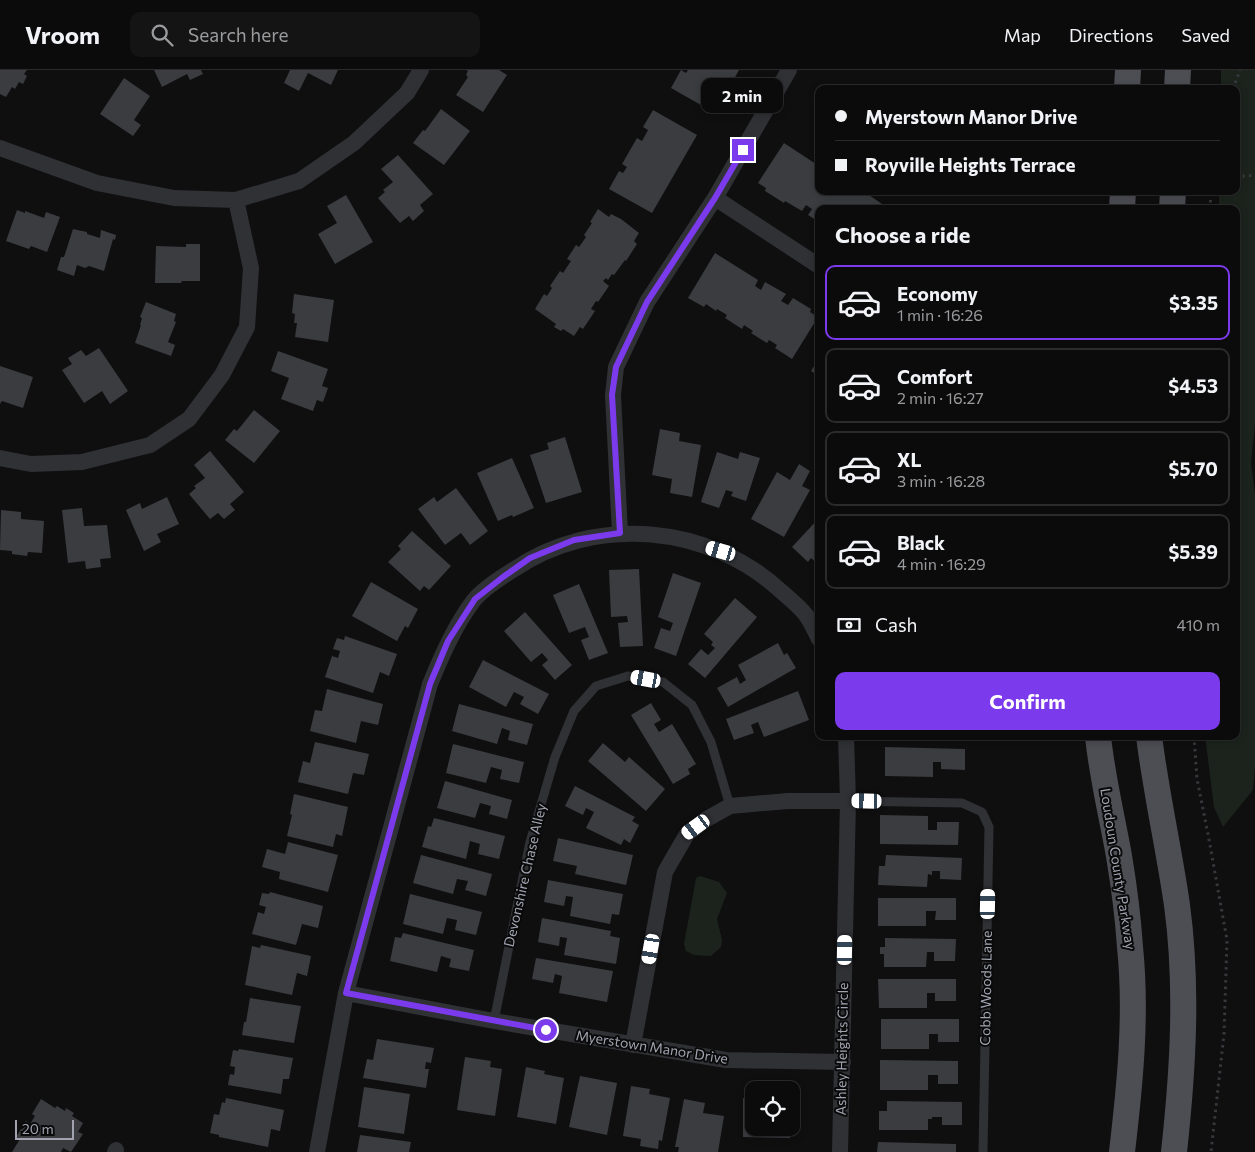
<!DOCTYPE html>
<html lang="en">
<head>
<meta charset="utf-8">
<style>
	:root { --surface:#0b0b0c; --page:#141415; --text:#f1f3f6; --muted:#9a9b9d; --line:#2b2b2d; --accent:#7c3aed }
	body { margin:0; font-family:Commissioner,sans-serif; background:var(--page); color:var(--text); height:100vh; display:flex; flex-direction:column; font-size:19px; white-space:nowrap }
	* { box-sizing:border-box; margin:0 }
	p { font-size:16px; color:var(--muted) }
	.icon { flex:none; width:28px; height:28px; fill:none; stroke:currentColor; stroke-width:2; stroke-linecap:round; stroke-linejoin:round }
	.map { position:relative; flex:1; overflow:hidden }
	.side { position:absolute; left:815px; top:135px; width:425px; height:535px; display:flex; flex-direction:column; background:var(--surface); border-radius:10px; box-shadow:0 2px 8px #0003,0 0 0 1px var(--line) }
	.side>* { flex:none }
	.banner { position:absolute; left:815px; top:15px; width:425px; height:110px; border-radius:10px; box-shadow:0 2px 8px #0003,0 0 0 1px var(--line); display:grid; align-content:center; height:110px; padding:0 20px; background:var(--surface) }
	.fabs { position:absolute; left:745px; top:1011px; display:grid; gap:10px }
	.fabs a { display:grid; place-items:center; width:55px; height:55px; border-radius:10px; background:var(--surface); box-shadow:0 2px 8px #0003,0 0 0 1px var(--line); font-size:25px }
	.scale { position:absolute; left:15px; bottom:12px; width:59px; box-sizing:border-box; padding-left:5px; border:2px solid #a1a4b0; border-top:0; font-size:14px; line-height:18px; white-space:nowrap; color:#a1a4b0; -webkit-text-stroke:4px #0a0a0b; paint-order:stroke }
	.end { position:absolute; width:22px; height:22px; margin:-11px; border:6px solid #7c3aed; background:#fff; box-shadow:0 0 0 2px #fff }
	.from { border-radius:50% }
	.bubble { position:absolute; height:35px; border-radius:10px; background:var(--surface); box-shadow:0 2px 8px #0003,0 0 0 1px var(--line); font-size:16px; font-weight:700; line-height:35px; text-align:center }
	.car { position:absolute; width:15px; height:30px; margin:-15px -8px; border-radius:6px; box-shadow:0 0 4px 1px #0007; background:linear-gradient(#fff 24%,#345 0 40%,#fff 0 76%,#345 0 86%,#fff 0) }
	.banner b { display:flex; align-items:center; gap:18px; height:48px; font-size:19px }
	.banner b+b { border-top:1px solid var(--line) }
	.banner i { width:12px; height:12px; background:var(--text) }
	ul { padding:0; list-style:none }
	li { display:flex; align-items:center; gap:15px; height:75px; margin:0 10px 8px; padding:0 10px; border:2px solid var(--line); border-radius:10px }
	li div { flex:1 }
	li b { display:block; font-size:19px }
	li em { font-style:normal; font-weight:700 }
	li.on { border-color:var(--accent) }
	li>.icon { width:45px; height:45px; stroke-width:1.5 }
	h2 { padding:0 20px; font-size:22px; line-height:60px }
	.pay { display:flex; align-items:center; gap:12px; height:55px; padding:0 20px; font-size:19px }
	.pay p { margin-inline-start:auto }
	.action { display:flex; gap:10px; margin-top:auto; padding:10px 20px }
	.action a { flex:1; height:58px; border-radius:10px; background:var(--accent); color:#fff; font-size:20px; font-weight:700; line-height:58px; text-align:center }
	header { display:flex; align-items:center; gap:30px; box-sizing:border-box; height:70px; padding:0 25px; background:var(--surface); border-bottom:1px solid var(--line) }
	header strong { font-size:24px }
	nav { display:flex; gap:28px; margin-inline-start:auto; font-size:18px }
	.search { width:350px; height:45px; background:var(--page); display:flex; align-items:center; gap:12px; box-sizing:border-box; padding:0 18px; border-radius:10px; color:var(--muted); font-size:19px }
	.map>svg:first-child { display:block }
</style>
</head>
<body>
<header>
<strong>Vroom</strong>
<div class="search"><svg class="icon" aria-label="search" viewBox="0 0 24 24"><circle cx="10" cy="10" r="6"/><path d="M15 15l6 6"/></svg>Search here</div>
<nav><a>Map</a><a>Directions</a><a>Saved</a></nav>
</header>
<div class="map">
<svg width="1255" height="1082" viewBox="0 0 1255 1082">
	<rect width="100%" height="100%" fill="#0f0f10"/>
	<!-- green -->
	<path fill="#1c231d" d="M1221 0H1255V354L1251 393 1255 424V696L1253 720 1223 757 1214 737 1205 666H1236V139H1219V121H1236V19H1221Z
		M700 806 719 812 727 823 717 849 722 870 721 877 711 886 694 885 686 881 684 874 696 808Z"/>
	<!-- building -->
	<path fill="#3b3c40" d="M0 0H27L24 4 27 6 23 14 19 12 15 19 12 17 6 27 0 24Z
		M154 0H201L203 4 190 10 187 4 162 17Z
		M290 0H338L331 15 308 3 299 21 284 13Z
		M466 0H499L507 5 483 42 456 25 468 7 466 5 468 1Z
		M681 0 686 3 688 0H739L715 43 671 18Z
		M124 8 150 26 134 50 141 55 133 66 100 44Z
		M441 39 470 61 444 95 413 73 423 60 425 61Z
		M653 40 697 65 652 143 609 119 619 101 623 103 627 97 622 94 637 68 642 71 648 60 643 57Z
		M784 73 819 96V121H863L885 136 883 139H819V152L808 145 812 139 806 135 802 141 785 131 784 133 765 121 766 118 758 113Z
		M398 85 433 124 420 135 424 141 413 151 409 146 400 153 378 128 385 122 383 120 393 112 381 99Z
		M346 125 373 172 335 194 318 164 337 153 327 136Z
		M598 139 609 147 611 144 621 149 639 163 634 171 637 174 626 191 625 190 614 205 612 204 608 210 606 208 603 211 609 216 598 232 596 231 591 239 595 241 583 259 580 257 574 266 563 259 561 261 554 257 556 254 535 239 544 224 547 226 552 218 550 216 560 201 563 203 571 191 567 189 576 175 579 177 586 167 584 165 592 153 590 152Z
		M17 140 25 143V141L44 148 46 142 60 147 47 182 31 176 29 179 6 171Z
		M73 159 87 162V164L100 168 101 160 116 165 115 170 113 169 104 201 89 196 85 198 77 195 74 206 57 200 61 187H64Z
		M186 174H200V211H182L181 213H155L156 176 186 177Z
		M715 183 758 210 755 216 761 220 765 212 786 224 781 231 788 235 793 228 811 239 810 242 818 247 792 289 775 278 777 275 769 270 767 273 751 263 753 261 744 255 742 259 725 248 727 245 717 239 716 241 706 234 704 237 688 228Z
		M294 224 334 230 328 272 295 267 297 253H294L295 244 292 243Z
		M146 232 176 244 174 251 176 252 168 272 175 275 171 286 135 273 141 255H140L142 248 140 247Z
		M99 278 128 321 110 334 102 321 84 333 62 300 72 294 68 288 81 280 86 286Z
		M278 281 328 299 322 316 328 318 323 332 317 330 313 341 281 329 289 308 271 301Z
		M819 288V306L811 301Z
		M0 296 33 307 23 338 2 331 0 334Z
		M254 340 280 361 254 393 225 370 234 359 237 361Z
		M660 359 680 363 679 371 701 375 692 427 670 423 672 409 652 405Z
		M565 367 582 422 546 433 530 385 549 379 547 373Z
		M210 381 244 422 230 434 235 440 224 449 218 443 210 449 189 424 196 418 194 416 205 408 194 395Z
		M717 382 738 389 740 382 760 388 746 431 731 426 733 422 726 420 719 438 701 432Z
		M512 388 534 438 513 447 512 445 498 451 477 403Z
		M799 394 810 401 802 416 810 420 784 467 751 449 777 402 790 410Z
		M456 418 488 461 470 475 461 463 445 475 418 439 434 427 437 432Z
		M167 427 179 454 157 464 161 472 144 481 126 440 140 433 142 439Z
		M82 438 84 456 107 455 111 488 100 489 101 497 86 499 85 491 68 493 62 440Z
		M1 440 21 442V449L44 451 42 483 28 482 27 486 12 484V481L0 480Z
		M819 448V495L811 488 808 492 792 477Z
		M412 461 451 496 429 520 424 516 420 521 388 492 401 479 398 476Z
		M639 499 643 576 620 577 618 553 628 552 627 546 611 547 609 500Z
		M673 503 701 513 676 586 654 578 661 558 670 561 673 553 658 547Z
		M371 512 418 539 408 558 405 556 397 571 352 546Z
		M579 514 608 583 589 590 581 570 589 567 585 557 569 563 553 525Z
		M735 528 757 547 705 608 688 594 701 579 708 585 715 578 711 575 713 572 704 564Z
		M525 542 572 595 555 610 542 595 548 590 542 583 531 592 504 561Z
		M345 566 397 584 389 606 380 602 373 623 325 607 332 586 338 588 340 581 333 579 337 568 344 570Z
		M778 573 784 585 787 583 796 598 728 637 717 618 737 607 740 614 746 610 738 595Z
		M483 590 549 624 538 644 520 634 524 627 514 622 506 637 469 617Z
		M327 619 383 634 378 655 361 651 356 673 310 661 315 640 322 641Z
		M798 621 809 650 764 667 758 652 751 655 754 663 734 670 726 649Z
		M651 633 661 650 654 654 659 662 672 654 696 694 688 699 690 704 673 714 631 645Z
		M459 634 533 654 527 675 508 670 510 661 502 658 497 674 452 661Z
		M315 672 369 684 364 705 353 703 348 724 298 712 303 691 310 693Z
		M603 673 625 692 629 687 665 719 646 741 588 691Z
		M453 674 524 692 519 713 500 709 502 700 491 697 486 713 446 703Z
		M885 677 965 679V700L941 699V692H933V707L885 706Z
		M445 711 512 730 507 749 489 744 491 736 480 733 475 748 437 738Z
		M575 716 635 747 632 751 639 755 630 773 624 769 621 775 586 758 594 742 586 738 583 745 565 736Z
		M294 724 348 737 342 766 336 764 333 777 287 766 292 745 290 744Z
		M880 745 928 746V760H937V752H959L958 775 880 774Z
		M434 748 505 766 499 789 478 784 480 774 470 771 466 789 422 777 428 756 431 757Z
		M558 768 633 785 626 815 575 804 577 796 553 791Z
		M288 772 338 785 328 822 279 809 280 802 262 797 267 779 285 784Z
		M421 785 492 804 486 826 465 820 468 811 457 809 453 824 413 813Z
		M886 785 962 788 961 810 940 809V801H932V805L928 804 927 817 878 815 879 796H885Z
		M548 810 623 824 619 845 612 844 610 854 570 846 573 827 566 826 564 836 544 832Z
		M270 822 323 836 318 858 302 854 296 875 252 864 258 842 264 844 266 837 259 835 262 823 269 824Z
		M410 824 482 842 476 865 455 860 457 850 447 848 443 864 403 854Z
		M878 828H956V850H935L936 841H926V856H878Z
		M542 848 611 861 610 866 620 868 616 894 564 885 567 868 560 867 559 876 538 872Z
		M403 863 474 880 469 901 449 897 451 889 441 886 437 902 390 891 395 867 401 868Z
		M885 868 956 869 955 891H934V882H927L926 897H884V884H880V877H885Z
		M261 875 311 886 307 906 297 903 292 925 245 915 252 876 260 878Z
		M536 888 613 901 607 932 559 923 562 906 555 904 553 913 532 909Z
		M878 909H956V931H935V923H927V938H879Z
		M250 928 301 936 294 973 242 965 244 952H246Z
		M881 949H959V972H938V964H929V979H881Z
		M377 969 434 978 431 993 426 992 425 999H429L426 1018 363 1008 367 989 373 990Z
		M239 979 293 988 289 1009H283L281 1024 228 1015 230 1004 234 1005 235 997 230 996 233 980 238 981Z
		M465 987 491 991 490 997 502 999 495 1046 457 1040Z
		M880 990 958 991V1014H938V1005H928V1020H880Z
		M526 997 545 1001 544 1004 564 1008 556 1054 517 1047Z
		M580 1006 617 1013 607 1065 569 1057Z
		M631 1016 650 1019 649 1024 670 1028 662 1071 659 1070 658 1079 640 1076 641 1069 623 1066Z
		M364 1017 410 1024 404 1064 358 1057Z
		M226 1028 284 1040 280 1061 271 1059 268 1077 219 1067V1065L210 1063 214 1044 219 1045 222 1032 225 1033Z
		M743 1028 754 1029V1058H790V1068L743 1067Z
		M41 1029 55 1038 57 1036 65 1041 66 1038 74 1043 72 1046 83 1053 78 1062 83 1064 71 1082 63 1078 61 1082H12L20 1069 16 1067 26 1051 30 1054 35 1046 32 1044Z
		M684 1029 705 1033 703 1043 724 1046 718 1082H678L679 1077H675Z
		M791 1030H794V1051H791Z
		M887 1031 962 1032V1055H942V1047H932V1049H928V1060H879V1041H887Z
		M360 1065 411 1072 409 1082H357Z
		M878 1072 956 1074V1082H877Z"/>
	<g fill="none" stroke-linecap="round" stroke-linejoin="round">
		<!-- path -->
		<path stroke="#37373c" stroke-width="3" stroke-dasharray="2.5 4" stroke-linecap="butt" d="M1233 19 1240 0
			M1236 107 1255 105
			M1210 139 1211 121
			M1194 666 1197 709 1208 764 1227 870 1224 964 1211 1082"/>
		<!-- lane -->
		<path stroke="#303135" stroke-width="9" d="M848 731 962 733 982 742 989 757 983 1082
			M494 951 530 772 555 687 574 641 596 616 628 606 663 612 692 635 711 672 730 736"/>
		<!-- street -->
		<path stroke="#303135" stroke-width="16" d="M0 78 97 113 174 128 236 130 299 111 354 73 407 23 421 0
			M715 128 819 196
			M0 388 31 394 82 392 150 375 189 349 222 305 247 257 251 198 236 130
			M620 463 613 325 616 297 647 232 715 128 789 0
			M346 923 494 951 726 990 843 992
			M633 975 665 802 687 764 705 750 730 736 788 731H848
			M115 1082 116 1080
			M317 1082 346 923 430 614C442 585 455 555 474 530 484 518 500 508 513 500 595 444 709 454 782 522 790 529 800 537 806 545 811 552 815 561 819 569
			M840 1082 848 731 846 666"/>
		<!-- primary -->
		<path stroke="#4d4d54" stroke-width="26" d="M1127 19 1128 0
			M1177 19 1178 0
			M1122 139 1123 121
			M1172 139 1173 121
			M1098 666C1102 707 1112 746 1119 786 1124 816 1128 847 1130 877 1137 945 1130 1014 1122 1082
			M1149 666C1156 723 1169 779 1177 835 1188 917 1183 1000 1174 1082"/>
	</g>
	<g fill="none" stroke-linecap="round" stroke-linejoin="round">
		<!-- route -->
		<path stroke="#7c3aed" stroke-width="6" d="M546 960 346 923 430 614 448 571 475 529 503 507 530 488 574 470 620 463 612 325 616 297 647 232 715 128 743 80"/>
	</g>
	<g text-anchor="middle" stroke-width="4" stroke-linejoin="round" paint-order="stroke">
		<!-- street labels -->
		<g font-size="14" fill="#a1a4b0" stroke="#0a0a0b">
			<text transform="translate(1118 799) rotate(81)" y="5">Loudoun County Parkway</text>
			<text transform="translate(525 805) rotate(-77)" y="5">Devonshire Chase Alley</text>
			<text transform="translate(986 918) rotate(-89)" y="5">Cobb Woods Lane</text>
			<text transform="translate(652 977) rotate(9)" y="5">Myerstown Manor Drive</text>
			<text transform="translate(842 979) rotate(-89)" y="5">Ashley Heights Circle</text>
		</g>
	</g>
</svg>
<div class="fabs">
<a><svg class="icon" aria-label="locate" viewBox="0 0 24 24"><circle cx="12" cy="12" r="6"/><path d="M12 2v4M12 18v4M2 12h4M18 12h4"/></svg></a>
</div>
<div class="scale">20 m</div>
<i class="end from" style="left:546px;top:960px"></i>
<i class="end" style="left:743px;top:80px"></i>
<div class="bubble" style="left:701px;top:8px;width:82px">2 min</div>
<i class="car" style="left:721px;top:481px;rotate:286deg"></i>
<i class="car" style="left:646px;top:609px;rotate:280deg"></i>
<i class="car" style="left:867px;top:731px;rotate:271deg"></i>
<i class="car" style="left:696px;top:757px;rotate:234deg"></i>
<i class="car" style="left:988px;top:834px;rotate:1deg"></i>
<i class="car" style="left:651px;top:879px;rotate:190deg"></i>
<i class="car" style="left:845px;top:880px;rotate:1deg"></i>
<div class="banner">
<b><i class="from"></i>Myerstown Manor Drive</b>
<b><i></i>Royville Heights Terrace</b>
</div>
<section class="side">
<h2>Choose a ride</h2>
<ul>
<li class="on"><svg class="icon" aria-label="car" viewBox="0 0 24 24"><path d="M5 17H2v-5l4-1 3-4h7l3 4 3 1v5h-3M9 17h6M6 11h13"/><circle cx="7" cy="17" r="2"/><circle cx="17" cy="17" r="2"/></svg><div><b>Economy</b><p>1 min · 16:26</p></div><em>$3.35</em></li>
<li><svg class="icon" aria-label="car" viewBox="0 0 24 24"><path d="M5 17H2v-5l4-1 3-4h7l3 4 3 1v5h-3M9 17h6M6 11h13"/><circle cx="7" cy="17" r="2"/><circle cx="17" cy="17" r="2"/></svg><div><b>Comfort</b><p>2 min · 16:27</p></div><em>$4.53</em></li>
<li><svg class="icon" aria-label="car" viewBox="0 0 24 24"><path d="M5 17H2v-5l4-1 3-4h7l3 4 3 1v5h-3M9 17h6M6 11h13"/><circle cx="7" cy="17" r="2"/><circle cx="17" cy="17" r="2"/></svg><div><b>XL</b><p>3 min · 16:28</p></div><em>$5.70</em></li>
<li><svg class="icon" aria-label="car" viewBox="0 0 24 24"><path d="M5 17H2v-5l4-1 3-4h7l3 4 3 1v5h-3M9 17h6M6 11h13"/><circle cx="7" cy="17" r="2"/><circle cx="17" cy="17" r="2"/></svg><div><b>Black</b><p>4 min · 16:29</p></div><em>$5.39</em></li>
</ul>
<div class="pay"><svg class="icon" aria-label="cash" viewBox="0 0 24 24"><path d="M3 7h18v10H3z"/><circle cx="12" cy="12" r="2"/></svg>Cash<p>410 m</p></div>
<div class="action"><a>Confirm</a></div>
</section>
</div>
</body>
</html>
